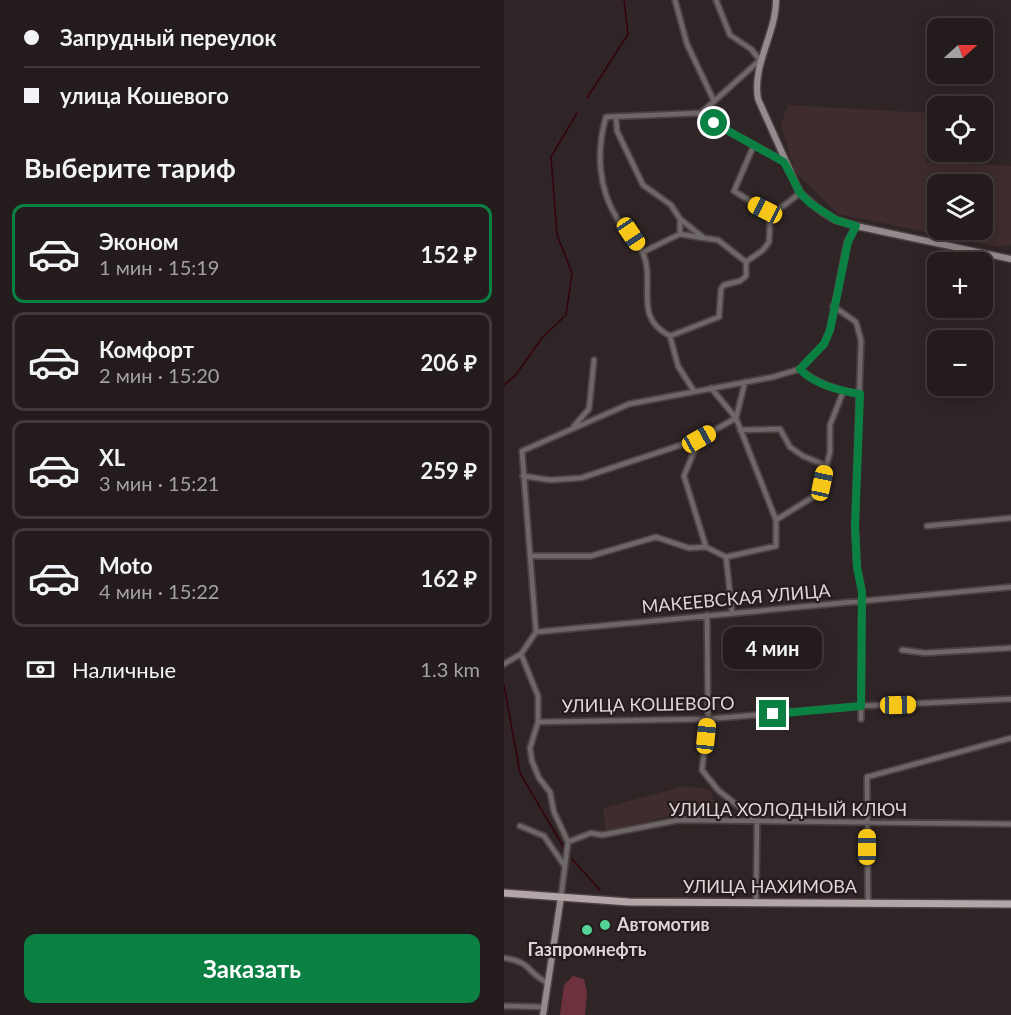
<!DOCTYPE html>
<html lang="ru">
<head>
<meta charset="utf-8">
<style>
	:root { --surface:#241c1c; --page:#302929; --text:#f1f3f6; --muted:#a3a1a3; --line:#413a3b; --accent:#0b8043 }
	body { margin:0; font-family:Lato,sans-serif; background:var(--page); color:var(--text); height:100vh; display:flex; flex-direction:column; font-size:22px; white-space:nowrap }
	* { box-sizing:border-box; margin:0 }
	p { font-size:20px; color:var(--muted) }
	.icon { flex:none; width:33px; height:33px; fill:none; stroke:currentColor; stroke-width:2; stroke-linecap:round; stroke-linejoin:round }
	.map { position:relative; flex:1; overflow:hidden }
	.details { display:flex; flex-direction:column; background:var(--surface); width:504px }
	.details>* { flex:none }
	.hud { display:grid; align-content:center; height:132px; padding:0 24px; background:var(--surface) }
	.needle { width:39px; rotate:69deg }
	.controls { position:absolute; left:423px; top:18px; display:grid; gap:12px }
	.controls a { display:grid; place-items:center; width:66px; height:66px; border-radius:12px; background:var(--surface); box-shadow:0 3px 15px #0003,0 0 0 2px var(--line); font-size:30px }
	.end { position:absolute; width:27px; height:27px; margin:-14px; border:8px solid #0b8043; background:#fff; box-shadow:0 0 0 3px #fff }
	.from { border-radius:50% }
	.bubble { position:absolute; height:42px; border-radius:12px; background:var(--surface); box-shadow:0 3px 15px #0003,0 0 0 2px var(--line); font-size:20px; font-weight:700; line-height:42px; text-align:center }
	.car { position:absolute; width:18px; height:36px; margin:-18px -9px; border-radius:8px; box-shadow:0 0 4px 2px #0007; background:linear-gradient(#f5c518 24%,#345 0 40%,#f5c518 0 76%,#345 0 86%,#f5c518 0) }
	.hud b { display:flex; align-items:center; gap:21px; height:57px; font-size:22px }
	.hud b+b { border-top:2px solid var(--line) }
	.hud i { width:15px; height:15px; background:var(--text) }
	ul { padding:0; list-style:none }
	li { display:flex; align-items:center; gap:18px; height:99px; margin:0 12px 9px; padding:0 12px; border:3px solid var(--line); border-radius:12px }
	li div { flex:1 }
	li b { display:block; font-size:22px }
	li em { font-style:normal; font-weight:700 }
	li.current { border-color:var(--accent) }
	li>.icon { width:54px; height:54px; stroke-width:1.5 }
	h2 { padding:0 24px; font-size:27px; line-height:72px }
	.pay { display:flex; align-items:center; gap:15px; height:66px; padding:0 24px; font-size:22px }
	.pay p { margin-inline-start:auto }
	.button { display:flex; gap:12px; margin-top:auto; padding:12px 24px }
	.button a { flex:1; height:69px; border-radius:12px; background:var(--accent); color:#fff; font-size:24px; font-weight:700; line-height:69px; text-align:center }
	main { display:flex; flex:1; min-height:0 }
	.map>svg:first-child { display:block }
</style>
</head>
<body>
<main>
<section class="details">
<div class="hud">
<b><i class="from"></i>Запрудный переулок</b>
<b><i></i>улица Кошевого</b>
</div>
<h2>Выберите тариф</h2>
<ul>
<li class="current"><svg class="icon" aria-label="car" viewBox="0 0 24 24"><path d="M5 17H2v-5l4-1 3-4h7l3 4 3 1v5h-3M9 17h6M6 11h13"/><circle cx="7" cy="17" r="2"/><circle cx="17" cy="17" r="2"/></svg><div><b>Эконом</b><p>1 мин · 15:19</p></div><em>152 ₽</em></li>
<li><svg class="icon" aria-label="car" viewBox="0 0 24 24"><path d="M5 17H2v-5l4-1 3-4h7l3 4 3 1v5h-3M9 17h6M6 11h13"/><circle cx="7" cy="17" r="2"/><circle cx="17" cy="17" r="2"/></svg><div><b>Комфорт</b><p>2 мин · 15:20</p></div><em>206 ₽</em></li>
<li><svg class="icon" aria-label="car" viewBox="0 0 24 24"><path d="M5 17H2v-5l4-1 3-4h7l3 4 3 1v5h-3M9 17h6M6 11h13"/><circle cx="7" cy="17" r="2"/><circle cx="17" cy="17" r="2"/></svg><div><b>XL</b><p>3 мин · 15:21</p></div><em>259 ₽</em></li>
<li><svg class="icon" aria-label="car" viewBox="0 0 24 24"><path d="M5 17H2v-5l4-1 3-4h7l3 4 3 1v5h-3M9 17h6M6 11h13"/><circle cx="7" cy="17" r="2"/><circle cx="17" cy="17" r="2"/></svg><div><b>Moto</b><p>4 мин · 15:22</p></div><em>162 ₽</em></li>
</ul>
<div class="pay"><svg class="icon" aria-label="cash" viewBox="0 0 24 24"><path d="M3 7h18v10H3z"/><circle cx="12" cy="12" r="2"/></svg>Наличные<p>1.3 km</p></div>
<div class="button"><a>Заказать</a></div>
</section>
<div class="map">
<svg width="507" height="1015" viewBox="0 0 507 1015">
	<rect width="100%" height="100%" fill="#302526"/>
	<!-- built -->
	<path fill="#3e2c2e" fill-rule="evenodd" d="M284 105 425 113 422 162 507 166V245L494 247 334 214 291 172 277 124ZM434 184H478V230H434Z
		M181 786 206 790 211 804 102 832 99 808Z"/>
	<!-- green -->
	<path fill="#6d313d" d="M69 976 80 979 83 993 81 1015H56L60 985Z"/>
	<g fill="none" stroke-linecap="round" stroke-linejoin="round">
		<!-- stream -->
		<path stroke="#34000f" stroke-width="1.5" d="M83 98 124 34 120 0
			M0 385 11 376 38 338 62 315 68 273 53 235 47 157 73 113
			M0 685 16 773 60 848
			M68 859 96 890"/>
		<defs>
			<path id="street" d="M171 0 183 44 210 101
				M197 113 256 60 247 49 226 35 212 0
				M112 117 113 131 139 185 167 205 176 219 200 238 214 240 242 262 259 250 265 242 266 222 273 211 296 193
				M250 145 230 191 261 210 273 211
				M176 234 200 238
				M139 252 176 234V219
				M329 306 352 322 357 340 351 527 353 567 358 592 357 719
				M166 336 215 317 217 289 220 285 236 281 242 276V262
				M296 369C308 382 339 392 356 394
				M190 391 174 366 166 336C128 317 152 284 139 253 133 240 122 232 114 220 94 189 92 151 102 117L197 113 210 123 281 162
				M70 426 85 409 90 360
				M236 430 276 429 286 447 299 456 321 465
				M195 439 180 476 202 547 222 557 272 546V520L232 418 241 382
				M19 476 46 480 77 478 195 439 232 418 207 388
				M272 520 309 497 318 483 326 452V425L339 392
				M423 526 507 518
				M26 556H87L152 537 185 548 202 547
				M222 557 228 612
				M203 615 204 719 198 770 214 790 253 821 252 902
				M32 632 18 451 125 404 269 377 296 369 320 344 326 330 343 242 352 226
				M32 632 507 587
				M32 632 17 654 34 696V722L26 748 28 761 35 778 46 792 50 812 64 842 57 897
				M398 650 421 653 507 648
				M0 664 17 654
				M34 722 204 719 357 706 507 699
				M16 826 40 836 60 865
				M64 842 87 833 98 835 175 820 507 824
				M364 902 363 777 507 738
				M0 958C28 962 22 972 44 983
				M0 1006 41 1007"/>
			<path id="secondary" d="M272 0C272 34 248 64 254 99L296 193 318 212 332 220 352 226 507 259
				M39 1015 57 897"/>
			<path id="primary" d="M0 893 125 902 507 904"/>
		</defs>
		<!-- street casing -->
		<use href="#street" stroke="#4c4142" stroke-width="8"/>
		<!-- secondary casing -->
		<use href="#secondary" stroke="#4c4142" stroke-width="9"/>
		<!-- primary casing -->
		<use href="#primary" stroke="#4c4142" stroke-width="10"/>
		<!-- street -->
		<use href="#street" stroke="#6e6768" stroke-width="4.5"/>
		<!-- secondary -->
		<use href="#secondary" stroke="#958b8c" stroke-width="6"/>
		<!-- primary -->
		<use href="#primary" stroke="#b3a6a8" stroke-width="7"/>
	</g>
	<g fill="none" stroke-linecap="round" stroke-linejoin="round">
		<!-- route -->
		<path stroke="#0b8043" stroke-width="8" d="M210 123 280 162 296 193 306 203 332 220 352 226 344 242 326 330 320 344 296 369C309 384 337 391 356 394L351 527 353 567 358 592 357 706 269 714"/>
	</g>
	<!-- markers -->
	<g fill="#53d396" stroke="#261b1d" stroke-width="2">
		<circle cx="101" cy="925" r="6"/>
		<circle cx="83" cy="930" r="6"/>
	</g>
	<g text-anchor="middle" stroke-width="4.5" stroke-linejoin="round" paint-order="stroke">
		<!-- street labels -->
		<g font-size="18" fill="#ded5d6" stroke="#261b1d">
			<text transform="translate(232 599) rotate(-5)" y="6">МАКЕЕВСКАЯ УЛИЦА</text>
			<text transform="translate(144 705) rotate(-1)" y="6">УЛИЦА КОШЕВОГО</text>
			<text x="284" y="816">УЛИЦА ХОЛОДНЫЙ КЛЮЧ</text>
			<text x="266" y="893">УЛИЦА НАХИМОВА</text>
		</g>
		<!-- poi labels -->
		<g font-size="18" font-weight="bold" fill="#ded5d6" stroke="#261b1d" text-anchor="start">
			<text x="113" y="931">Автомотив</text>
			<text x="83" y="956" text-anchor="middle">Газпромнефть</text>
		</g>
	</g>
</svg>
<div class="controls">
<a><svg class="needle" viewBox="-14 -14 28 28"><path d="M0-13l5 13h-10z" fill="#e53935"/><path d="M0 13l5-13h-10z" fill="#a3a1a3"/></svg></a>
<a><svg class="icon" aria-label="locate" viewBox="0 0 24 24"><circle cx="12" cy="12" r="6"/><path d="M12 2v4M12 18v4M2 12h4M18 12h4"/></svg></a>
<a><svg class="icon" aria-label="layers" viewBox="0 0 24 24"><path d="M12 4l9 5-9 5-9-5zM3 14l9 5 9-5"/></svg></a>
<a>+</a>
<a>−</a>
</div>
<i class="end from" style="left:210px;top:123px"></i>
<i class="end" style="left:269px;top:714px"></i>
<div class="bubble" style="left:219px;top:627px;width:99px">4 мин</div>
<i class="car" style="left:261px;top:210px;rotate:297deg"></i>
<i class="car" style="left:127px;top:234px;rotate:146deg"></i>
<i class="car" style="left:195px;top:439px;rotate:61deg"></i>
<i class="car" style="left:318px;top:483px;rotate:12deg"></i>
<i class="car" style="left:394px;top:705px;rotate:89deg"></i>
<i class="car" style="left:202px;top:736px;rotate:6deg"></i>
<i class="car" style="left:363px;top:847px;rotate:0deg"></i>
</div>
</main>
</body>
</html>
